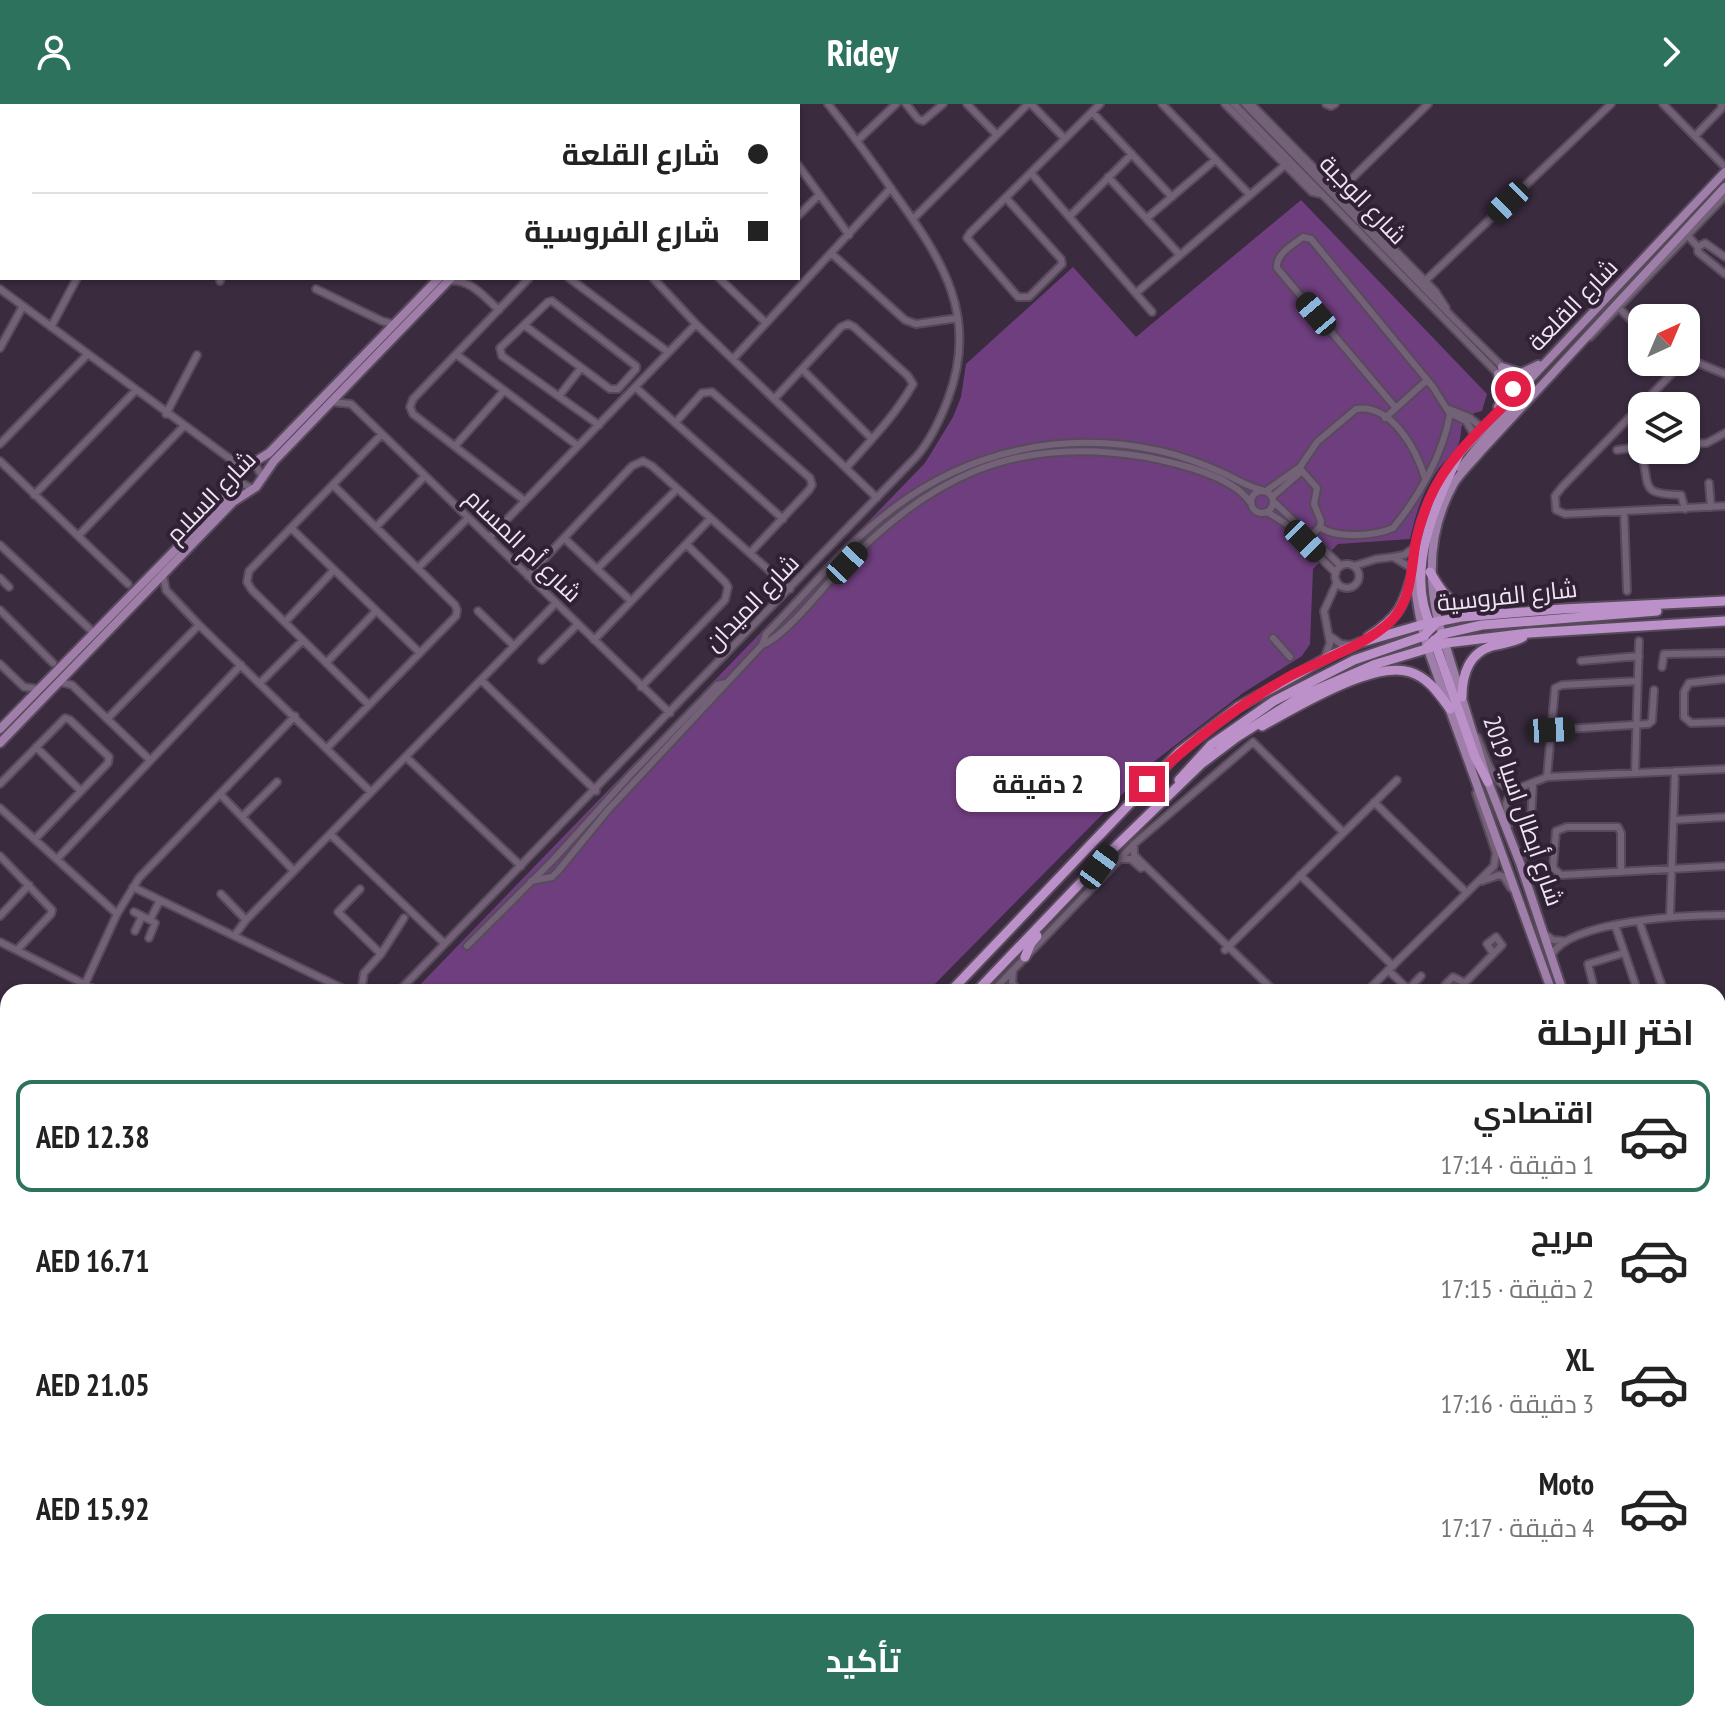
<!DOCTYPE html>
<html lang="ar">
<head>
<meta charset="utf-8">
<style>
	:root { --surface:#fff; --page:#f6f6f6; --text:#222; --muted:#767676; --line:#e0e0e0; --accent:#2d725d }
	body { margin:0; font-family:"PT Sans Narrow",Cairo,sans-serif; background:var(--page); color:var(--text); direction:rtl; height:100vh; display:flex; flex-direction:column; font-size:30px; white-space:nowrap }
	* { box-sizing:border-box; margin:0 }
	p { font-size:26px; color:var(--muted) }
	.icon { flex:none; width:44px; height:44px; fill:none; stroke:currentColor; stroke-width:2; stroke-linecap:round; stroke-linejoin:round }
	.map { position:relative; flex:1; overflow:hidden; direction:ltr }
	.details { position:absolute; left:0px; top:880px; width:1726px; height:738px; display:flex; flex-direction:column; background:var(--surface); border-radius:24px 24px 0 0; box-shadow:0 2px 6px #0004; direction:rtl }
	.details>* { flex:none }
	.guide { position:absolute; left:0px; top:0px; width:800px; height:176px; box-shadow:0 2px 6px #0004; direction:rtl; display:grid; align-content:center; height:176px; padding:0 32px; background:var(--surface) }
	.needle { width:52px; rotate:44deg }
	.controls { position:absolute; left:1628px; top:200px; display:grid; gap:16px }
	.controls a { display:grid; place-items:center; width:72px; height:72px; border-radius:16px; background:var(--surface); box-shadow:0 2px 6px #0004; font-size:40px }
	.end { position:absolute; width:36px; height:36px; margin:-18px; border:10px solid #e11d48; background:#fff; box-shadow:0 0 0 4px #fff }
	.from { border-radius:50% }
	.bubble { position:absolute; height:56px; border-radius:16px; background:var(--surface); box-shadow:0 2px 6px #0004; font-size:26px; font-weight:700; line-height:56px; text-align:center; direction:rtl }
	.car { position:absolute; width:24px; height:48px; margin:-24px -12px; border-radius:10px; box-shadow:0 0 6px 2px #0007; background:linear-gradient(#222 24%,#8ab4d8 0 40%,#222 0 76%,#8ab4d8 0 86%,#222 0) }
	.guide b { display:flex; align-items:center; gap:28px; height:76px; font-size:30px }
	.guide b+b { border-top:2px solid var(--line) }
	.guide i { width:20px; height:20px; background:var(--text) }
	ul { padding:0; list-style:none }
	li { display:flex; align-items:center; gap:24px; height:112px; margin:0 16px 12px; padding:0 16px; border:4px solid transparent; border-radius:16px }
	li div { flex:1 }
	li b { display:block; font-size:30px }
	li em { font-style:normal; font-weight:700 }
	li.selected { border-color:var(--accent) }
	li>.icon { width:72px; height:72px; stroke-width:1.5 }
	h2 { padding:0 32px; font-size:36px; line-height:96px }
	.cta { display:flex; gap:16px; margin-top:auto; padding:16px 32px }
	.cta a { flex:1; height:92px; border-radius:16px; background:var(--accent); color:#fff; font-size:32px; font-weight:700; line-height:92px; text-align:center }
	header { display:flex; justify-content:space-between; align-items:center; height:104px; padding:0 32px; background:var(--accent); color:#fff; font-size:36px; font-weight:700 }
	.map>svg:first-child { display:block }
</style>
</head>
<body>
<header><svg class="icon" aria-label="forward" viewBox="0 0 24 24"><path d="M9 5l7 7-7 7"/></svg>Ridey<svg class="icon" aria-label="person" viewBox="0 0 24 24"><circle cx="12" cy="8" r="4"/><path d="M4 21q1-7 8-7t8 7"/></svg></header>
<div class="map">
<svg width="1725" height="1617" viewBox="0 0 1725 1617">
	<defs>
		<pattern id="grass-dots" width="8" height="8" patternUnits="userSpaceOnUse" patternTransform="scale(2)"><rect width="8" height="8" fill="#6f3e7e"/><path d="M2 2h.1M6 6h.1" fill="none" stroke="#845a91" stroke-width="1.8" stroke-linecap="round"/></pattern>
	</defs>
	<rect width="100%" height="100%" fill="#3a2b3f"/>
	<!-- grass -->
	<path fill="url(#grass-dots)" d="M626 1610H836L843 1617H620Z"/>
	<!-- pitch -->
	<path fill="#6f3e7e" d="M1301 96 1487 290 1482 307C1452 313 1467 328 1456 345 1451 352 1444 357 1439 364 1423 385 1416 409 1410 435L1338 440 1313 465 1310 540 1302 552 1243 589 1156 656 927 888H413L925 359 953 313 961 293 966 260 1073 163 1136 233Z"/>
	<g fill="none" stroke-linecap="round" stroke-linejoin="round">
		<defs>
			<path id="minor" d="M288 0 292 2
				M398 0 404 2
				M741 0 743 2
				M906 0 918 15 923 17 943 0
				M967 0 997 31
				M1031 0 1065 35
				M1162 0 1249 90
				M1225 0 1312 88 1321 90
				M1234 0 1513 285 1517 289 1536 285
				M1245 0 1455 216 1523 283
				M1251 0 1435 187 1446 204
				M1326 0 1331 2 1335 0
				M1663 0 1725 63
				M29 2 30 0
				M64 2 65 0
				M169 2 170 0
				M239 2 240 0
				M309 2 310 0
				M361 2V0
				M443 2 444 0
				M524 2 526 0
				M691 2 693 0
				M1092 8 1172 93
				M0 18 2 19
				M1695 32 1721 5 1722 0
				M857 37 896 0
				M798 61 849 131
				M1031 69 1152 208
				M1108 73 1179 150
				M1338 88 1428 0
				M1006 94 1061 155 1062 160 1029 193H1018L967 134 970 129 1100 0
				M798 112 819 91
				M1070 112 1132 50
				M1147 114 1215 56
				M913 115 1028 0
				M1688 132 1698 143V148L1725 170
				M1698 143 1705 139 1725 153
				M831 149 905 216 916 220 958 214
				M569 174 668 248
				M653 174 696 220 877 394
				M719 174 766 219
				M220 177 221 174
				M449 177C471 175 483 192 499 206
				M1425 177 1611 0
				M0 185 229 354 256 362 263 374
				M316 185 382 217 394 220
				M1136 189 1285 61
				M552 197 636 262V265L618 285H610L524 221 548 198Z
				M1619 204 1642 227
				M524 221 500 244 502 252 599 321
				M51 223 77 174
				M1590 233 1725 92
				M0 244 23 202
				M457 251 578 342
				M1686 254 1725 270
				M733 255 891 84
				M1683 258 1562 383 1555 392 1556 406 1565 410 1725 402
				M802 265 872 335
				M635 283 783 415
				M559 292 581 264
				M774 295 841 223 848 220 854 223 908 272 913 280C895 312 870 337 846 364
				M332 298 351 300 670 609
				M1449 305 1469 313 1482 324
				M166 310 197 251
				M1454 311 1466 317 1475 332
				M1385 314 1427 276
				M675 319 702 289 712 288 810 374 812 381 809 386 750 449
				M0 340 88 250
				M1690 340 1707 339 1725 329
				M455 342 503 288
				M1617 346 1631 344 1634 349 1642 350C1650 384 1640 390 1681 391L1685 405
				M0 357 128 480
				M232 357 241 379 253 385
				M1302 367 1317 384 1314 400 1321 417 1320 423
				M1709 379 1711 403
				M1251 398a11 11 0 1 1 22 0a11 11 0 1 1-22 0Z
				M1266 387 1300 363
				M34 391 136 286
				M1272 393 1302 367 1300 363 1317 338 1356 305C1392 300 1416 345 1425 374
				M525 397 413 310 410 303 413 295 529 174
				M1273 397 1341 462
				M1624 407 1627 487
				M1267 408 1285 419 1336 469
				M376 423 425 372
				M291 424 420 549
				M78 432 184 322
				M489 434 696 220
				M564 434 631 497
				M1305 437 1320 423C1336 435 1375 432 1393 424 1419 393 1443 350 1450 310L1433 283 1311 135 1303 133C1293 141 1276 149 1277 164L1395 303
				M0 441 94 529
				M1335 472a12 12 0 1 1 24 0a12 12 0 1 1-24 0Z
				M1354 462 1376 455 1393 453
				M418 464 468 414
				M597 465 677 385
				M1413 465 1393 453 1404 451 1415 443
				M163 471 166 486 199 521 371 688
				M528 472 632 362 643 357 652 362 790 485
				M0 474 9 483
				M0 506 53 559
				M478 507 514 542
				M285 518 334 466
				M1330 532 1341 540 1352 541
				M1273 534 1290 553
				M594 536 710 415
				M762 541 766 530C807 489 845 441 891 406 969 346 1065 326 1160 347 1182 352 1203 360 1223 369 1236 375 1248 383 1262 386
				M1325 553 1330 539 1324 507 1337 478
				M542 556 578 520
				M1581 557 1639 552
				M326 559 376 507
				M0 560 24 583 39 585
				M1662 563 1664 550 1725 549
				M1725 575 1689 579 1684 588V613L1691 619 1725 618
				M481 576 596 687
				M60 578 72 581 150 656
				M260 579 303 536
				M641 583 725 496 728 483 725 478 686 440
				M369 601 252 486 247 478 249 467 382 330
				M107 615 199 521
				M1551 626 1648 620 1652 617 1654 586
				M1477 633C1486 652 1491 681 1514 686
				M36 643 81 687
				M327 644 456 512 457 506 455 501 333 381
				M406 653 521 762
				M1635 669 1639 537
				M1547 673 1555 584 1562 581 1638 577
				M0 680 65 614 70 616 109 653 108 659 35 735
				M220 690 294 767
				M1374 698 1467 789
				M0 704 117 810
				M242 713 277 678
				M1674 716 1725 713
				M1508 722 1506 700 1509 692 1514 686 1547 673 1725 665
				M330 730 444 839
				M1134 740V750L1138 755 1275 888
				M0 752 52 806 51 810 17 846
				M1529 752 1533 679
				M57 755 241 561
				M1120 755H1131L1141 764
				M1621 768V729L1618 723H1567L1556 727 1553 764 1561 771C1616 768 1670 765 1725 762
				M1300 771 1393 862
				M531 777 552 773 558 767 608 706 762 541C785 532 819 488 837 469 928 374 1012 330 1146 353 1177 359 1231 371 1250 398
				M1482 777 1499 771 1504 773 1511 784
				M133 783 350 888
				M360 785 338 808 381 850
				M221 790 246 816
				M134 808 150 816
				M0 812 29 781
				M1670 812 1675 667
				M1639 817 1664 888
				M1615 821 1638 888
				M135 827 142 812
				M1543 829 1553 836 1565 837
				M234 832 246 816 556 499
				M149 834 155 819 150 816 160 796
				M0 838 100 888
				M467 842 554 755 630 671 717 581 726 579
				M1225 846 1397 676
				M1551 852C1568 816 1688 811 1725 811
				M1013 866 1012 879 1020 888
				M1388 866 1411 888
				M85 880 117 810 139 774 295 612
				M1407 887 1421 872
				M361 888 364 869 381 850 404 814
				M398 888 916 353C931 336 940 316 948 295 979 213 943 157 897 93 875 61 852 30 828 0
				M992 888 1134 740 1253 638 1343 728
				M1366 888 1494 762 1496 749 1476 689
				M1448 888 1445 881 1453 873 1465 879
				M1456 888 1502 841 1496 833 1487 840 1493 849
				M1595 888 1588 860 1624 849
				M1718 913 1725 912
				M1718 938 1725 937
				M1718 976 1725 975
				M0 1029 8 1033
				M0 1035 8 1039
				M0 1047 8 1051
				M1719 1054 1724 1179
				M0 1161 8 1153
				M1718 1242H1725
				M0 1255 8 1262
				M1718 1284 1725 1281
				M0 1336 8 1328
				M1718 1350 1725 1355
				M0 1362 8 1370
				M1718 1400H1725
				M0 1426 8 1434
				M1718 1429H1725
				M0 1469H8
				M1718 1497 1725 1477
				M1718 1507 1725 1509
				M0 1527 8 1519
				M0 1566 8 1574
				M45 1610 53 1617
				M454 1610 462 1617
				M839 1610 846 1617
				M1001 1610 1008 1617
				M1127 1610 1128 1617
				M1174 1610 1176 1617
				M1223 1610 1226 1617
				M1330 1610 1345 1617
				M1454 1610 1475 1617
				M1494 1610 1518 1617
				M101 1617 108 1610
				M183 1617 190 1610
				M218 1617 220 1610
				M228 1617 234 1610
				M288 1617 294 1610
				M613 1617 620 1610
				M894 1617 900 1610
				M904 1617 911 1610
				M1075 1617 1082 1610
				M1429 1617 1438 1610"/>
			<path id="major" d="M605 2 606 0
				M617 2 619 0
				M1502 263 1521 269 1538 261
				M1498 270 1504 290 1498 303
				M1461 365C1472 344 1523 300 1523 283
				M0 625 228 392 243 365 269 349 439 174
				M0 639 233 398 256 383 274 357 451 174
				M1552 888 1427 543C1407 471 1408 422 1451 359L1725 68
				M1563 888 1520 759 1488 678 1438 517C1427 470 1430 422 1454 379 1462 367 1473 357 1482 346L1725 83
				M919 1610 934 1617
				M936 1610 942 1617
				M1608 1617 1610 1610
				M1622 1617 1624 1610"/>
			<path id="highway" d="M1430 468C1450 503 1459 505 1499 505
				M1432 524C1403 468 1436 400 1460 348
				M1368 533C1399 513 1403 503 1413 468
				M1434 536 1475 653 1488 678
				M1427 543 1442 530 1482 521 1657 507
				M1462 593C1462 571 1469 549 1492 542 1503 539 1513 539 1523 533
				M1262 622C1295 604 1373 556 1410 568 1429 574 1439 590 1450 605
				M1179 676 1211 641 1274 597 1354 556 1424 532 1438 517
				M1025 853 1031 839 1037 832
				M950 888 1179 648 1238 603 1334 550 1359 539 1421 521 1461 513 1562 505 1725 497
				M976 888 1109 749 1201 660 1237 633 1302 592 1376 560 1446 539 1529 529 1725 517
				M244 1617 251 1610
				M269 1617 276 1610"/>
		</defs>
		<!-- minor casing -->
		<use href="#minor" stroke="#574a5a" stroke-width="10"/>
		<!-- major casing -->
		<use href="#major" stroke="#574a5a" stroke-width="12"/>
		<!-- highway casing -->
		<use href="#highway" stroke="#574a5a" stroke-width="13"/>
		<!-- minor -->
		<use href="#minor" stroke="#736178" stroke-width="6"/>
		<!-- major -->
		<use href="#major" stroke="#9f7ea9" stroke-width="8"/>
		<!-- highway -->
		<use href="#highway" stroke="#bc91ca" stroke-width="9"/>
	</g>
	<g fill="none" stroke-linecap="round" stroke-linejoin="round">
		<!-- route -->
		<path stroke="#e11d48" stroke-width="10" d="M1147 680C1191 637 1238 601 1292 571 1322 556 1370 539 1392 516 1411 495 1411 468 1415 442 1418 426 1423 411 1429 396 1447 353 1485 321 1517 289L1513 285"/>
	</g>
	<g text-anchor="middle" stroke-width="8" stroke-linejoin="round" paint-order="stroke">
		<!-- street labels -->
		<g font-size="24" fill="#efe5f2" stroke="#302135">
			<text transform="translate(1363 96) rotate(46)" y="8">شارع الوجبة</text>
			<text transform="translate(1573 201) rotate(-46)" y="8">شارع القلعة</text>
			<text transform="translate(211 393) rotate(-46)" y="8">شارع السلام</text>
			<text transform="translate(523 442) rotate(44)" y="8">شارع أم المسام</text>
			<text transform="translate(1507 492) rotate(-6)" y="8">شارع الفروسية</text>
			<text transform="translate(752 499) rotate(-46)" y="8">شارع الميدان</text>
			<text transform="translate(1523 707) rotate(71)" y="8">شارع أبطال اسيا 2019</text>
		</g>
	</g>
</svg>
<div class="controls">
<a><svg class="needle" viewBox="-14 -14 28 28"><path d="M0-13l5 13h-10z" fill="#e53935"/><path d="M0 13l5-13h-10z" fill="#767676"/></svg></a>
<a><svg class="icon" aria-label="layers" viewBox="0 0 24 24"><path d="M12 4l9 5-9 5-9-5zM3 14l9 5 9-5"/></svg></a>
</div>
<i class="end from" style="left:1513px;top:285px"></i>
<i class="end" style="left:1147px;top:680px"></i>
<div class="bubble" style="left:956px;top:652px;width:164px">2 دقيقة</div>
<i class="car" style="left:1508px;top:98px;rotate:226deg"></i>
<i class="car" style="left:1316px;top:210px;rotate:320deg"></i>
<i class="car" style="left:1305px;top:437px;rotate:136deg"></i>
<i class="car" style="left:847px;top:459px;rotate:43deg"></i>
<i class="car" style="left:1551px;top:626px;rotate:87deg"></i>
<i class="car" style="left:1099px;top:763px;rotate:36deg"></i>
<div class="guide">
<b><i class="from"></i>شارع القلعة</b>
<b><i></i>شارع الفروسية</b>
</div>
<section class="details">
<h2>اختر الرحلة</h2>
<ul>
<li class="selected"><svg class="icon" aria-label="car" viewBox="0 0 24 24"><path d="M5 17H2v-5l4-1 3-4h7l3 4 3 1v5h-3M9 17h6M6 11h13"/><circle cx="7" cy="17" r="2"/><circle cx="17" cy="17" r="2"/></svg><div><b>اقتصادي</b><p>1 دقيقة · 17:14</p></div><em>AED 12.38</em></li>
<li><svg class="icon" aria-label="car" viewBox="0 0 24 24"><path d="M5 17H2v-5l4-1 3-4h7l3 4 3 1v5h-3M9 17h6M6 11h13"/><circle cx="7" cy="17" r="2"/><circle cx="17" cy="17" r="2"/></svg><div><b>مريح</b><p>2 دقيقة · 17:15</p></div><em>AED 16.71</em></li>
<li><svg class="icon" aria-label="car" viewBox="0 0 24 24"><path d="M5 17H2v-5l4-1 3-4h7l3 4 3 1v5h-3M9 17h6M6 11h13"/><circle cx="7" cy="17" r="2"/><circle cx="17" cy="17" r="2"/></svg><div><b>XL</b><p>3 دقيقة · 17:16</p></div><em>AED 21.05</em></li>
<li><svg class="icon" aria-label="car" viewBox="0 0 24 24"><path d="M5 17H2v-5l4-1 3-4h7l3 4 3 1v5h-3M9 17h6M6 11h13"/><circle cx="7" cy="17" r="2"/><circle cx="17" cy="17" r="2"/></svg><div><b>Moto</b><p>4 دقيقة · 17:17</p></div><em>AED 15.92</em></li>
</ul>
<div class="cta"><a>تأكيد</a></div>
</section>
</div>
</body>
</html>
